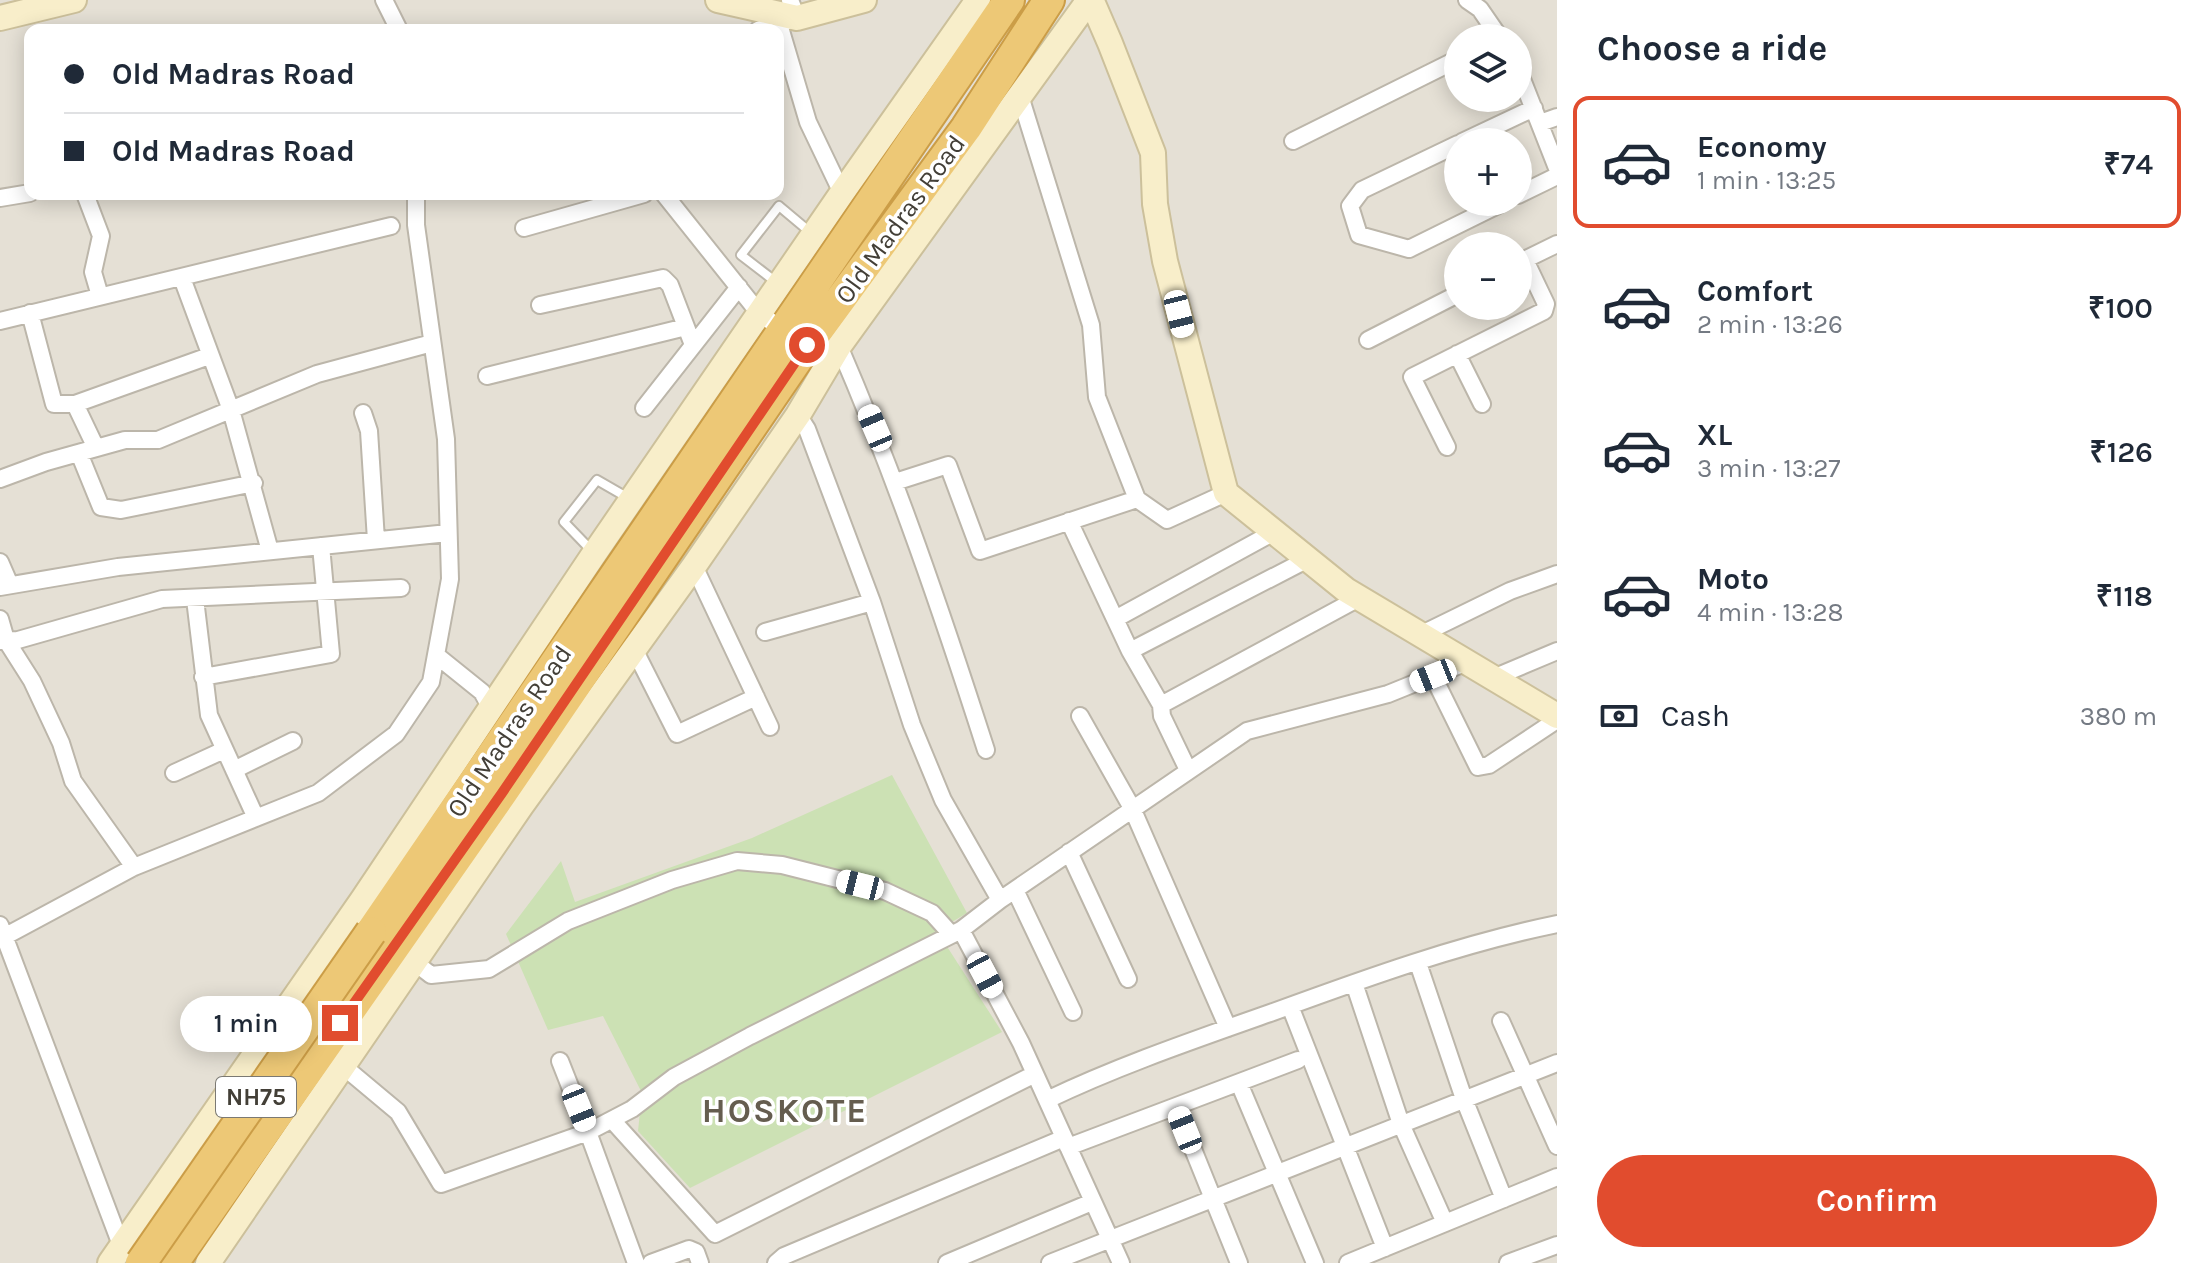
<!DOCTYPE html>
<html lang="en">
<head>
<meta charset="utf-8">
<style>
	:root { --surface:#fff; --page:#f6f6f7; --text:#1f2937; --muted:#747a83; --line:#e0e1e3; --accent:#e14c2e }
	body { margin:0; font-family:Karla,sans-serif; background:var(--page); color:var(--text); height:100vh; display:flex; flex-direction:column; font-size:30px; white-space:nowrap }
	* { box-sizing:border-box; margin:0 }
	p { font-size:26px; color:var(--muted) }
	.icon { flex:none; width:44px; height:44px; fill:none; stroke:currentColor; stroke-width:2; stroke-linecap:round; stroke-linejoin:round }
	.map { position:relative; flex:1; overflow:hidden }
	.panel { display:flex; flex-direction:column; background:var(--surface); width:640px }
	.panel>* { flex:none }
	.hud { position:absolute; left:24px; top:24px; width:760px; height:176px; border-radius:16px; box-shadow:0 4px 20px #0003; display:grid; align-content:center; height:176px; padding:0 40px; background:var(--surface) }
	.controls { position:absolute; left:1444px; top:24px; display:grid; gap:16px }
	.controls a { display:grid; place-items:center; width:88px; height:88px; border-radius:50%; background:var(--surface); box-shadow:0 4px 20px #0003; font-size:40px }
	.end { position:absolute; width:36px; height:36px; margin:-18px; border:10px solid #e14c2e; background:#fff; box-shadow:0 0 0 4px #fff }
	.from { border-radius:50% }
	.bubble { position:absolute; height:56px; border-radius:28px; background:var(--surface); box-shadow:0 4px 20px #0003; font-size:26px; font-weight:600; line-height:56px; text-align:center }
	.car { position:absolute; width:24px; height:48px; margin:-24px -12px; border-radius:10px; box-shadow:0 0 6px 2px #0007; background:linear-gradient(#fff 24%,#345 0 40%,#fff 0 76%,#345 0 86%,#fff 0) }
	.hud b { display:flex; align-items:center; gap:28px; height:76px; font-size:30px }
	.hud b+b { border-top:2px solid var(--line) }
	.hud i { width:20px; height:20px; background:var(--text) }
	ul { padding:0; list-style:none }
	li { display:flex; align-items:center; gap:24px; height:132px; margin:0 16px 12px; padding:0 24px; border:4px solid transparent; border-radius:16px }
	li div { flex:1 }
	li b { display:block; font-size:30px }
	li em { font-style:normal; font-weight:600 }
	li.on { border-color:var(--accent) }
	li>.icon { width:72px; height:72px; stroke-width:1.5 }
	h2 { padding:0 40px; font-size:36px; line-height:96px }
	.pay { display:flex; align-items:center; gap:20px; height:88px; padding:0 40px; font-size:30px }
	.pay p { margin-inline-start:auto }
	.primary-button { display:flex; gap:16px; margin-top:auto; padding:16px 40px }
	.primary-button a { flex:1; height:92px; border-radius:48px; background:var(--accent); color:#fff; font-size:32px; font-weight:600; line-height:92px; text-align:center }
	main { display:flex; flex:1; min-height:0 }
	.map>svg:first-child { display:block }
</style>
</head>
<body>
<main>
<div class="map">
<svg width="1557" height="1263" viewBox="0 0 1557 1263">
	<rect width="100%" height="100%" fill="#f1eee7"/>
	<!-- residential -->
	<path fill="#e5e0d5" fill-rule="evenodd" d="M0 0H1557V1263H0ZM30 30H778V194H30ZM1458 38H1518V98H1458ZM1458 142H1518V202H1458ZM1458 246H1518V306H1458Z"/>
	<!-- green -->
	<path fill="#cce1b4" d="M892 775 967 913 937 931 1002 1032 690 1188 638 1131 642 1093 603 1016 548 1030 506 934 561 861 575 902 752 838Z"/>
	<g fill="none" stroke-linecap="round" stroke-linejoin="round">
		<defs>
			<path id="lane" d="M776 282 741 255 779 206 810 232
				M591 550 564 522 597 480 630 499"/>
			<path id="street" d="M384 0 399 30
				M1467 0 1480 9 1500 38
				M779 24 808 122 842 193
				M758 30 797 18 790 0
				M1518 69 1557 168
				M1021 99 1091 325 1097 397 1137 499 1167 520 1226 493
				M1540 123 1557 117
				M1293 141 1458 59
				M1462 142 1534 108
				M1458 144 1362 190 1350 206 1359 235 1409 249 1504 202
				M85 194 101 236 93 272 100 296
				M664 194 759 313 783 330
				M1518 195 1557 176
				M0 198 30 193
				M524 228 644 194
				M1518 263 1557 244
				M182 278 231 410 270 551
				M540 305 663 278 670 285 693 345
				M30 313 54 404H75L96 448
				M0 321 391 226
				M1368 340 1458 294
				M839 346C896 478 942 613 986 750
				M1457 354 1482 404
				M487 376 686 327
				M75 404 209 356
				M644 408 739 287
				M363 413 369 431 376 540
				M798 415 807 429 872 602 912 725 943 800 1000 900 1247 731 1388 694 1467 662
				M1447 447 1412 377 1544 311 1546 304 1525 260
				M79 453 101 507 121 510 254 483
				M0 479 46 462 125 440H158L317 374 432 343
				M895 482 948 465 980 551 1137 499
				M1069 521 1130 651 1161 705 1162 716 1188 770
				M0 562 10 585
				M694 566 770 727
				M0 587 118 567 448 533
				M195 599 209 715 256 818
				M1117 618 1274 532
				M0 619 6 640 32 681 61 743 73 781 134 867
				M765 632 872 602
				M1420 635 1510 591 1557 574
				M0 641 18 640 162 599 401 588
				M635 651 677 734 756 697
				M1130 651 1308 559
				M436 655 482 692 492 710
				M1433 676 1478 767 1489 765 1557 720
				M203 677 331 654 321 546
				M1493 678 1557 651
				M1161 705 1359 598
				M1080 716 1132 808 1228 1028
				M234 770 293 741
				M174 773 224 750
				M1069 852 1128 979
				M1015 890 1073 1012
				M0 925 121 1245 128 1249
				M961 930 1021 1043 1121 1263
				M0 939 134 867 318 793 396 734 431 682 450 579 446 439 416 225V194
				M413 961 431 975 489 969 568 921 672 880 737 861 782 865 885 891 932 913 950 933
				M1418 963 1464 1099 1504 1199
				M1354 983 1401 1124 1445 1223
				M1290 1006 1385 1248
				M1501 1021 1557 1146
				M560 1061 588 1132 632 1109 674 1077 750 1036 961 930 1000 900
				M343 1066 398 1112 441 1184 588 1132 636 1263
				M1239 1083 1315 1263
				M1047 1100C1120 1065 1197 1039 1273 1012 1366 978 1460 944 1557 924
				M1176 1107 1239 1263
				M612 1120 715 1234 1035 1074
				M1068 1147 1298 1060
				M651 1263 689 1249 696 1252 700 1263
				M776 1263 784 1256 1064 1138
				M947 1263 1092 1202
				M1050 1263 1557 1063
				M1348 1263 1557 1177
				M1508 1263 1557 1245"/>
			<path id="secondary" d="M718 0 797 18 864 0
				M1087 0 1094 6 1110 43 1153 153 1155 204 1165 261 1226 493 1346 590 1557 716
				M0 18 74 0
				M110 1263 363 899 594 554 842 193 978 0
				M208 1263 521 806 694 566 798 415 839 346 1089 0"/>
			<path id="highway" d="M371 932 1009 0
				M173 1263 502 793 807 345 966 128 1049 0"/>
		</defs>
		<!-- lane casing -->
		<use href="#lane" stroke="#bcb6aa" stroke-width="12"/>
		<!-- street casing -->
		<use href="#street" stroke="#bcb6aa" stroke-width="20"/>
		<!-- secondary casing -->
		<use href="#secondary" stroke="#ccc09b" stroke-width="28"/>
		<!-- highway casing -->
		<use href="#highway" stroke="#cb9d47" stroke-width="34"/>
		<!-- lane -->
		<use href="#lane" stroke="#fff" stroke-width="8"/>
		<!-- street -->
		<use href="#street" stroke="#fff" stroke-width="16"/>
		<!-- secondary -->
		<use href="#secondary" stroke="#f8eeca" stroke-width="24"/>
		<!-- highway -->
		<use href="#highway" stroke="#edc876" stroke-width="30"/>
		<defs>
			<path id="highway-bridge" d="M141 1263 371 932"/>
		</defs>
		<!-- highway-bridge casing -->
		<use href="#highway-bridge" stroke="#cb9d47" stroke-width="34" stroke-linecap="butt"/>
		<!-- highway-bridge -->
		<use href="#highway-bridge" stroke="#edc876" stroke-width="30"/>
	</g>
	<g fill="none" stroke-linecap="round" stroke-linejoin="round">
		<!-- route -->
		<path stroke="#e14c2e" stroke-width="10" d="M340 1023 502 793 807 345"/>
	</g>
	<g text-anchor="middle" stroke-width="7" stroke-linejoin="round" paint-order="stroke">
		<!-- shield labels -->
		<rect fill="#fff" stroke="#7b7973" stroke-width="2" x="216" y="1077" width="80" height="40" rx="6"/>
		<g font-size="24" font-weight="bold" fill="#433f37">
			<text x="256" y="1105">NH75</text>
		</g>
		<!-- street labels -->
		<g font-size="26" fill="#433f37" stroke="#fff">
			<text transform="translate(900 219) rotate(-54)" y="9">Old Madras Road</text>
			<text transform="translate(509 731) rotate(-56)" y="9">Old Madras Road</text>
		</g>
		<!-- district labels -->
		<g font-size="34" font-weight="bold" letter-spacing="2" fill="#655d4f" stroke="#fff">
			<text x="785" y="1122">HOSKOTE</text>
		</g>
	</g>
</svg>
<div class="controls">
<a><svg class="icon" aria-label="layers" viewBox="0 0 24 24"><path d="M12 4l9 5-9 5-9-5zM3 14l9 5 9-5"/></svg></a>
<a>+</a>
<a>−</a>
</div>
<i class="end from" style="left:807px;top:345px"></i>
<i class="end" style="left:340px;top:1023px"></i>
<div class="bubble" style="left:180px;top:996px;width:132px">1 min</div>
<i class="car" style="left:1179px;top:314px;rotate:166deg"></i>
<i class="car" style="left:875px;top:428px;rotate:337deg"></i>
<i class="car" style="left:1433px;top:676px;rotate:248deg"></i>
<i class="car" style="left:860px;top:885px;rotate:284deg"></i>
<i class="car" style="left:985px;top:975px;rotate:152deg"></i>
<i class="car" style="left:579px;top:1108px;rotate:158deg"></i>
<i class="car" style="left:1185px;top:1130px;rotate:338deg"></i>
<div class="hud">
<b><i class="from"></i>Old Madras Road</b>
<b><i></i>Old Madras Road</b>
</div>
</div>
<section class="panel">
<h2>Choose a ride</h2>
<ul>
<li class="on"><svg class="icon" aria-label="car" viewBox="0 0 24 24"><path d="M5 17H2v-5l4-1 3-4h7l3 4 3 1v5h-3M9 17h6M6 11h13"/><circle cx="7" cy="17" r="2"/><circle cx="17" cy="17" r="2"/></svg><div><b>Economy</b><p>1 min · 13:25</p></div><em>₹74</em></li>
<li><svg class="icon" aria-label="car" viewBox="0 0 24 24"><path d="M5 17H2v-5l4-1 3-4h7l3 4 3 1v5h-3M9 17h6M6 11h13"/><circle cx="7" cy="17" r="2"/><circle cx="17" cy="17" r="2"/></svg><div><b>Comfort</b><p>2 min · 13:26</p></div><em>₹100</em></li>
<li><svg class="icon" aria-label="car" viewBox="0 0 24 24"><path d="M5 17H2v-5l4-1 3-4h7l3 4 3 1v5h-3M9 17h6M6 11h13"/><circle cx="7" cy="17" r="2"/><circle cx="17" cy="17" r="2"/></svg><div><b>XL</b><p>3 min · 13:27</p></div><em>₹126</em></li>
<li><svg class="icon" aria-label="car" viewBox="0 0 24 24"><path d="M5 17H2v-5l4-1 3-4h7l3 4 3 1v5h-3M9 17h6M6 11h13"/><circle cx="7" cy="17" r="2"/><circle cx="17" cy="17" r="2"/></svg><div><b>Moto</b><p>4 min · 13:28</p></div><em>₹118</em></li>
</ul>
<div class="pay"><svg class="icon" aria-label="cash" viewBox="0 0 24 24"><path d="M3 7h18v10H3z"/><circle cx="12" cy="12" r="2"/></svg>Cash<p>380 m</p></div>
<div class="primary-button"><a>Confirm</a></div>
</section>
</main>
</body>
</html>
